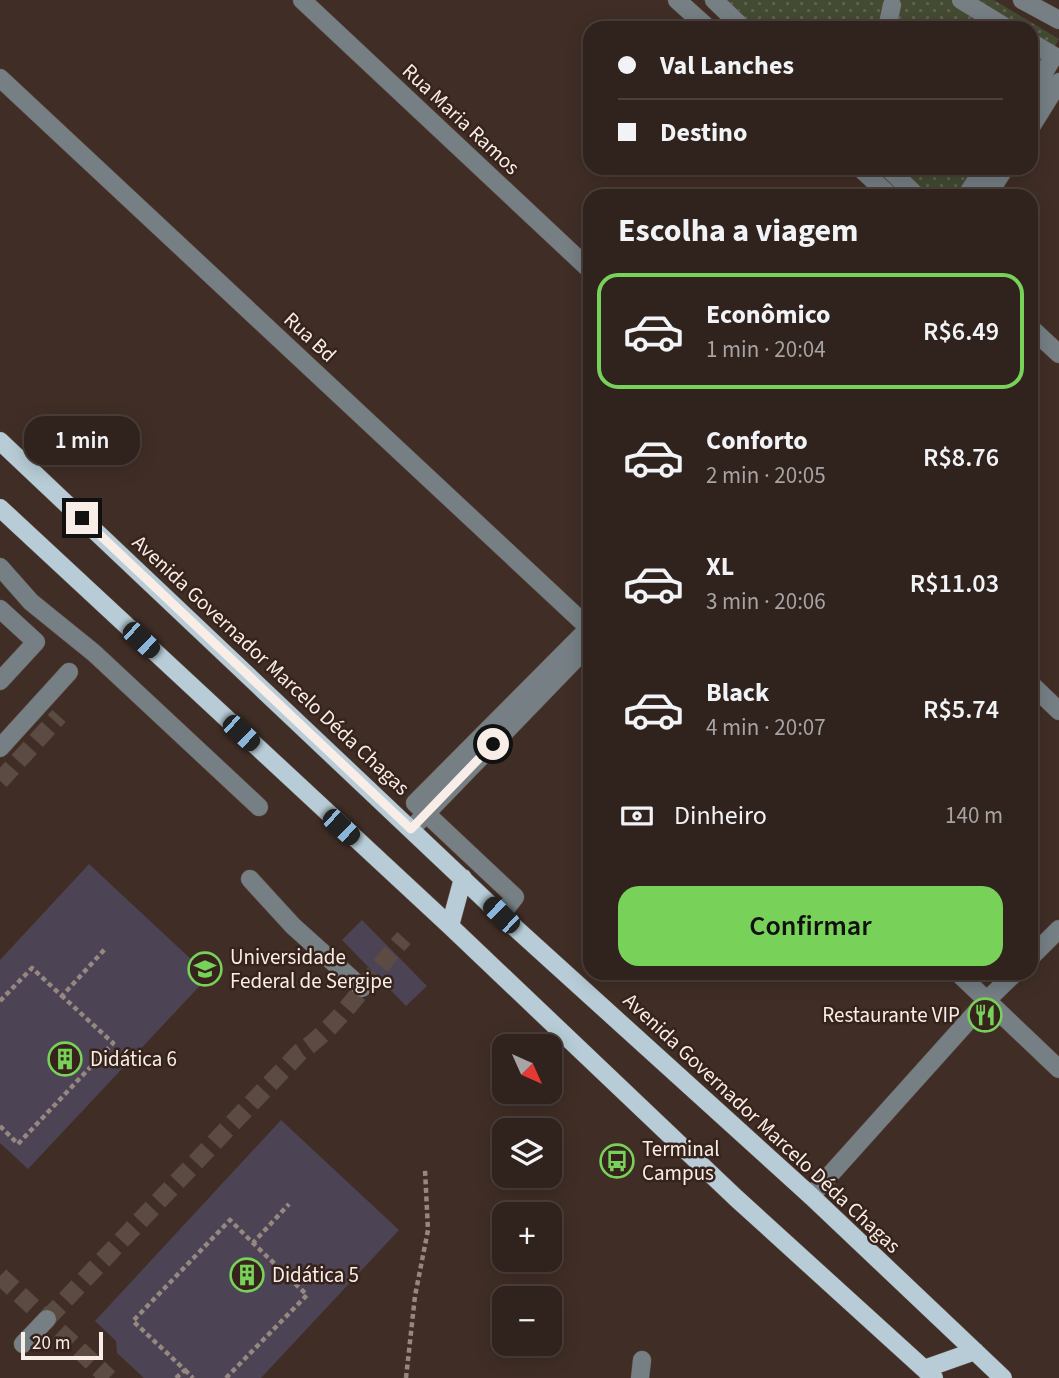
<!DOCTYPE html>
<html lang="pt">
<head>
<meta charset="utf-8">
<style>
	:root { --surface:#30221c; --page:#3c2f29; --text:#f1f3f6; --muted:#a8a4a3; --line:#4b3f3b; --accent:#78d259 }
	body { margin:0; font-family:"Source Sans 3",sans-serif; background:var(--page); color:var(--text); height:100vh; display:flex; flex-direction:column; font-size:26px; white-space:nowrap }
	* { box-sizing:border-box; margin:0 }
	p { font-size:23px; color:var(--muted) }
	.icon { flex:none; width:38px; height:38px; fill:none; stroke:currentColor; stroke-width:2; stroke-linecap:round; stroke-linejoin:round }
	.map { position:relative; flex:1; overflow:hidden }
	.details { position:absolute; left:583px; top:189px; width:455px; height:791px; display:flex; flex-direction:column; background:var(--surface); border-radius:21px; box-shadow:0 4px 18px #0003,0 0 0 2px var(--line) }
	.details>* { flex:none }
	.banner { position:absolute; left:583px; top:21px; width:455px; height:154px; border-radius:21px; box-shadow:0 4px 18px #0003,0 0 0 2px var(--line); display:grid; align-content:center; height:154px; padding:0 35px; background:var(--surface) }
	.needle { width:46px; rotate:135deg }
	.buttons { position:absolute; left:492px; top:1034px; display:grid; gap:14px }
	.buttons a { display:grid; place-items:center; width:70px; height:70px; border-radius:14px; background:var(--surface); box-shadow:0 4px 18px #0003,0 0 0 2px var(--line); font-size:35px }
	.scale { position:absolute; left:21px; bottom:18px; width:82px; box-sizing:border-box; padding-left:7px; border:4px solid #f9ede7; border-top:0; font-size:19px; line-height:24px; white-space:nowrap; color:#f9ede7; -webkit-text-stroke:5px #36241c; paint-order:stroke }
	.end { position:absolute; width:32px; height:32px; margin:-16px; border:9px solid #f9ede7; background:#111; box-shadow:0 0 0 4px #111 }
	.from { border-radius:50% }
	.bubble { position:absolute; height:49px; border-radius:21px; background:var(--surface); box-shadow:0 4px 18px #0003,0 0 0 2px var(--line); font-size:23px; font-weight:600; line-height:49px; text-align:center }
	.car { position:absolute; width:21px; height:42px; margin:-21px -10px; border-radius:9px; box-shadow:0 0 5px 2px #0007; background:linear-gradient(#222 24%,#8ab4d8 0 40%,#222 0 76%,#8ab4d8 0 86%,#222 0) }
	.banner b { display:flex; align-items:center; gap:24px; height:66px; font-size:26px }
	.banner b+b { border-top:2px solid var(--line) }
	.banner i { width:18px; height:18px; background:var(--text) }
	ul { padding:0; list-style:none }
	li { display:flex; align-items:center; gap:21px; height:116px; margin:0 14px 10px; padding:0 21px; border:4px solid transparent; border-radius:21px }
	li div { flex:1 }
	li b { display:block; font-size:26px }
	li em { font-style:normal; font-weight:600 }
	li.current { border-color:var(--accent) }
	li>.icon { width:63px; height:63px; stroke-width:1.5 }
	h2 { padding:0 35px; font-size:32px; line-height:84px }
	.pay { display:flex; align-items:center; gap:18px; height:77px; padding:0 35px; font-size:26px }
	.pay p { margin-inline-start:auto }
	.button { display:flex; gap:14px; margin-top:auto; padding:14px 35px }
	.button a { flex:1; height:80px; border-radius:21px; background:var(--accent); color:#111; font-size:28px; font-weight:600; line-height:80px; text-align:center }
	.map>svg:first-child { display:block }
</style>
</head>
<body>
<div class="map">
<svg width="1059" height="1378" viewBox="0 0 1059 1378">
	<defs>
		<pattern id="park-dots" width="8" height="8" patternUnits="userSpaceOnUse" patternTransform="scale(1.75)"><rect width="8" height="8" fill="#434b32"/><path d="M2 2h.1M6 6h.1" fill="none" stroke="#5f6550" stroke-width="1.8" stroke-linecap="round"/></pattern>
	</defs>
	<rect width="100%" height="100%" fill="#402e26"/>
	<!-- park -->
	<path fill="url(#park-dots)" d="M703 0H994L1059 39 1031 87V28H734Z
		M885 168H982L965 196H915Z"/>
	<!-- building -->
	<path fill="#4c4354" d="M89 864 209 976 28 1169 0 1143V960Z
		M362 920 427 986 406 1006 342 940Z
		M281 1120 399 1230 261 1378H144L117 1353 116 1341 95 1321Z"/>
	<g fill="none" stroke-linecap="round" stroke-linejoin="round">
		<!-- minor-tunnel -->
		<path stroke="#5c4b43" stroke-width="18" stroke-dasharray="18 9" stroke-linecap="butt" d="M0 781 59 716
			M0 1276 109 1378
			M47 1319 300 1052C342 1024 370 975 404 938"/>
		<defs>
			<path id="minor" d="M302 0 590 270
				M677 0 708 28
				M714 0 743 28
				M961 0 1007 28
				M1022 0 1059 20
				M887 28 892 5
				M1031 42 1054 56 1031 94
				M0 78 590 629
				M1031 127 1059 82
				M860 168 890 196
				M888 168 917 196
				M966 196 984 168
				M987 196 1005 168
				M1031 328 1059 354
				M0 567 31 602 94 653 259 807
				M0 609 36 642 0 681
				M1031 684 1059 711
				M0 748 69 672
				M417 823 590 644
				M250 879 293 926 362 988
				M501 915 515 897 415 803 589 628
				M1031 957 1059 929
				M958 973 1059 1069
				M811 1196 987 1000 1015 973
				M23 1344 47 1319
				M640 1378 642 1360"/>
			<path id="major" d="M0 441 501 915 811 1196 1003 1378
				M0 508 450 926 736 1198 934 1378
				M450 926 463 878
				M924 1369 975 1351"/>
		</defs>
		<!-- minor casing -->
		<use href="#minor" stroke="#5e4d45" stroke-width="19"/>
		<!-- major casing -->
		<use href="#major" stroke="#5e4d45" stroke-width="19"/>
		<!-- path -->
		<path stroke="#968780" stroke-width="4.5" stroke-dasharray="5 3.5" stroke-linecap="butt" d="M0 1001 32 968 62 996 105 949
			M0 1126 18 1144 113 1043 62 996
			M185 1370 193 1378
			M176 1378 185 1370 133 1321 230 1220 253 1243 289 1204
			M226 1378 307 1295 253 1243
			M406 1378 415 1296 428 1230 425 1170"/>
		<!-- minor -->
		<use href="#minor" stroke="#757f84" stroke-width="18"/>
		<!-- major -->
		<use href="#major" stroke="#b7ccd6" stroke-width="18"/>
	</g>
	<g fill="none" stroke-linecap="round" stroke-linejoin="round">
		<!-- route -->
		<path stroke="#f9ede7" stroke-width="9" d="M82 518 411 829 493 744"/>
	</g>
	<!-- icons -->
	<defs>
		<symbol id="university-ring" viewBox="-11 -11 22 22"><circle r="9.5" fill="#36241c" stroke="#78d259" stroke-width="1.5"/><path d="M0-5L7-2L0 1L-7-2ZM-4 1L0 2.5L4 1V4Q0 6-4 4Z" fill="#78d259"/></symbol>
		<symbol id="restaurant-ring" viewBox="-11 -11 22 22"><circle r="9.5" fill="#36241c" stroke="#78d259" stroke-width="1.5"/><path d="M-5-6h1v4h1v-4h1v4h1v-4h1v5L-1.5 .5V6h-2V.5L-5-1ZM5-6V6H3V1.5H1.5Q1.5-4 5-6Z" fill="#78d259"/></symbol>
		<symbol id="building-ring" viewBox="-11 -11 22 22"><circle r="9.5" fill="#36241c" stroke="#78d259" stroke-width="1.5"/><path d="M-4-6H4V6H1V3H-1V6H-4ZM-2.5-4.3h1.7v1.8h-1.7ZM.8-4.3h1.7v1.8H.8ZM-2.5-1h1.7V.8h-1.7ZM.8-1h1.7V.8H.8Z" fill="#78d259"/></symbol>
		<symbol id="bus-ring" viewBox="-11 -11 22 22"><circle r="9.5" fill="#36241c" stroke="#78d259" stroke-width="1.5"/><path d="M-5-6H5V4H4V6H2V4H-2V6H-4V4H-5ZM-3.5-4V0h7V-4ZM-3.5 1.2v1.5H-2V1.2ZM2 1.2v1.5H3.5V1.2Z" fill="#78d259"/></symbol>
	</defs>
	<g fill-rule="evenodd">
		<use href="#university-ring" x="186" y="950" width="38" height="38"/>
		<use href="#restaurant-ring" x="966" y="996" width="38" height="38"/>
		<use href="#building-ring" x="46" y="1040" width="38" height="38"/>
		<use href="#bus-ring" x="598" y="1142" width="38" height="38"/>
		<use href="#building-ring" x="228" y="1256" width="38" height="38"/>
	</g>
	<g text-anchor="middle" stroke-width="5" stroke-linejoin="round" paint-order="stroke">
		<!-- street labels -->
		<g font-size="21" fill="#f9ede7" stroke="#36241c">
			<text transform="translate(461 119) rotate(43)" y="7">Rua Maria Ramos</text>
			<text transform="translate(310 337) rotate(43)" y="7">Rua Bd</text>
			<text transform="translate(271 665) rotate(43)" y="7">Avenida Governador Marcelo Déda Chagas</text>
			<text transform="translate(762 1123) rotate(43)" y="7">Avenida Governador Marcelo Déda Chagas</text>
		</g>
		<!-- poi labels -->
		<g font-size="21" fill="#f9ede7" stroke="#36241c" text-anchor="start">
			<text x="230" y="964">Universidade<tspan x="230" dy="24">Federal de Sergipe</tspan></text>
			<text x="960" y="1022" text-anchor="end">Restaurante VIP</text>
			<text x="90" y="1066">Didática 6</text>
			<text x="642" y="1156">Terminal<tspan x="642" dy="24">Campus</tspan></text>
			<text x="272" y="1282">Didática 5</text>
		</g>
	</g>
</svg>
<div class="buttons">
<a><svg class="needle" viewBox="-14 -14 28 28"><path d="M0-13l5 13h-10z" fill="#e53935"/><path d="M0 13l5-13h-10z" fill="#a8a4a3"/></svg></a>
<a><svg class="icon" aria-label="layers" viewBox="0 0 24 24"><path d="M12 4l9 5-9 5-9-5zM3 14l9 5 9-5"/></svg></a>
<a>+</a>
<a>−</a>
</div>
<div class="scale">20 m</div>
<i class="end from" style="left:493px;top:744px"></i>
<i class="end" style="left:82px;top:518px"></i>
<div class="bubble" style="left:24px;top:416px;width:116px">1 min</div>
<i class="car" style="left:141px;top:640px;rotate:133deg"></i>
<i class="car" style="left:241px;top:733px;rotate:133deg"></i>
<i class="car" style="left:341px;top:827px;rotate:133deg"></i>
<i class="car" style="left:501px;top:915px;rotate:314deg"></i>
<div class="banner">
<b><i class="from"></i>Val Lanches</b>
<b><i></i>Destino</b>
</div>
<section class="details">
<h2>Escolha a viagem</h2>
<ul>
<li class="current"><svg class="icon" aria-label="car" viewBox="0 0 24 24"><path d="M5 17H2v-5l4-1 3-4h7l3 4 3 1v5h-3M9 17h6M6 11h13"/><circle cx="7" cy="17" r="2"/><circle cx="17" cy="17" r="2"/></svg><div><b>Econômico</b><p>1 min · 20:04</p></div><em>R$6.49</em></li>
<li><svg class="icon" aria-label="car" viewBox="0 0 24 24"><path d="M5 17H2v-5l4-1 3-4h7l3 4 3 1v5h-3M9 17h6M6 11h13"/><circle cx="7" cy="17" r="2"/><circle cx="17" cy="17" r="2"/></svg><div><b>Conforto</b><p>2 min · 20:05</p></div><em>R$8.76</em></li>
<li><svg class="icon" aria-label="car" viewBox="0 0 24 24"><path d="M5 17H2v-5l4-1 3-4h7l3 4 3 1v5h-3M9 17h6M6 11h13"/><circle cx="7" cy="17" r="2"/><circle cx="17" cy="17" r="2"/></svg><div><b>XL</b><p>3 min · 20:06</p></div><em>R$11.03</em></li>
<li><svg class="icon" aria-label="car" viewBox="0 0 24 24"><path d="M5 17H2v-5l4-1 3-4h7l3 4 3 1v5h-3M9 17h6M6 11h13"/><circle cx="7" cy="17" r="2"/><circle cx="17" cy="17" r="2"/></svg><div><b>Black</b><p>4 min · 20:07</p></div><em>R$5.74</em></li>
</ul>
<div class="pay"><svg class="icon" aria-label="cash" viewBox="0 0 24 24"><path d="M3 7h18v10H3z"/><circle cx="12" cy="12" r="2"/></svg>Dinheiro<p>140 m</p></div>
<div class="button"><a>Confirmar</a></div>
</section>
</div>
</body>
</html>
